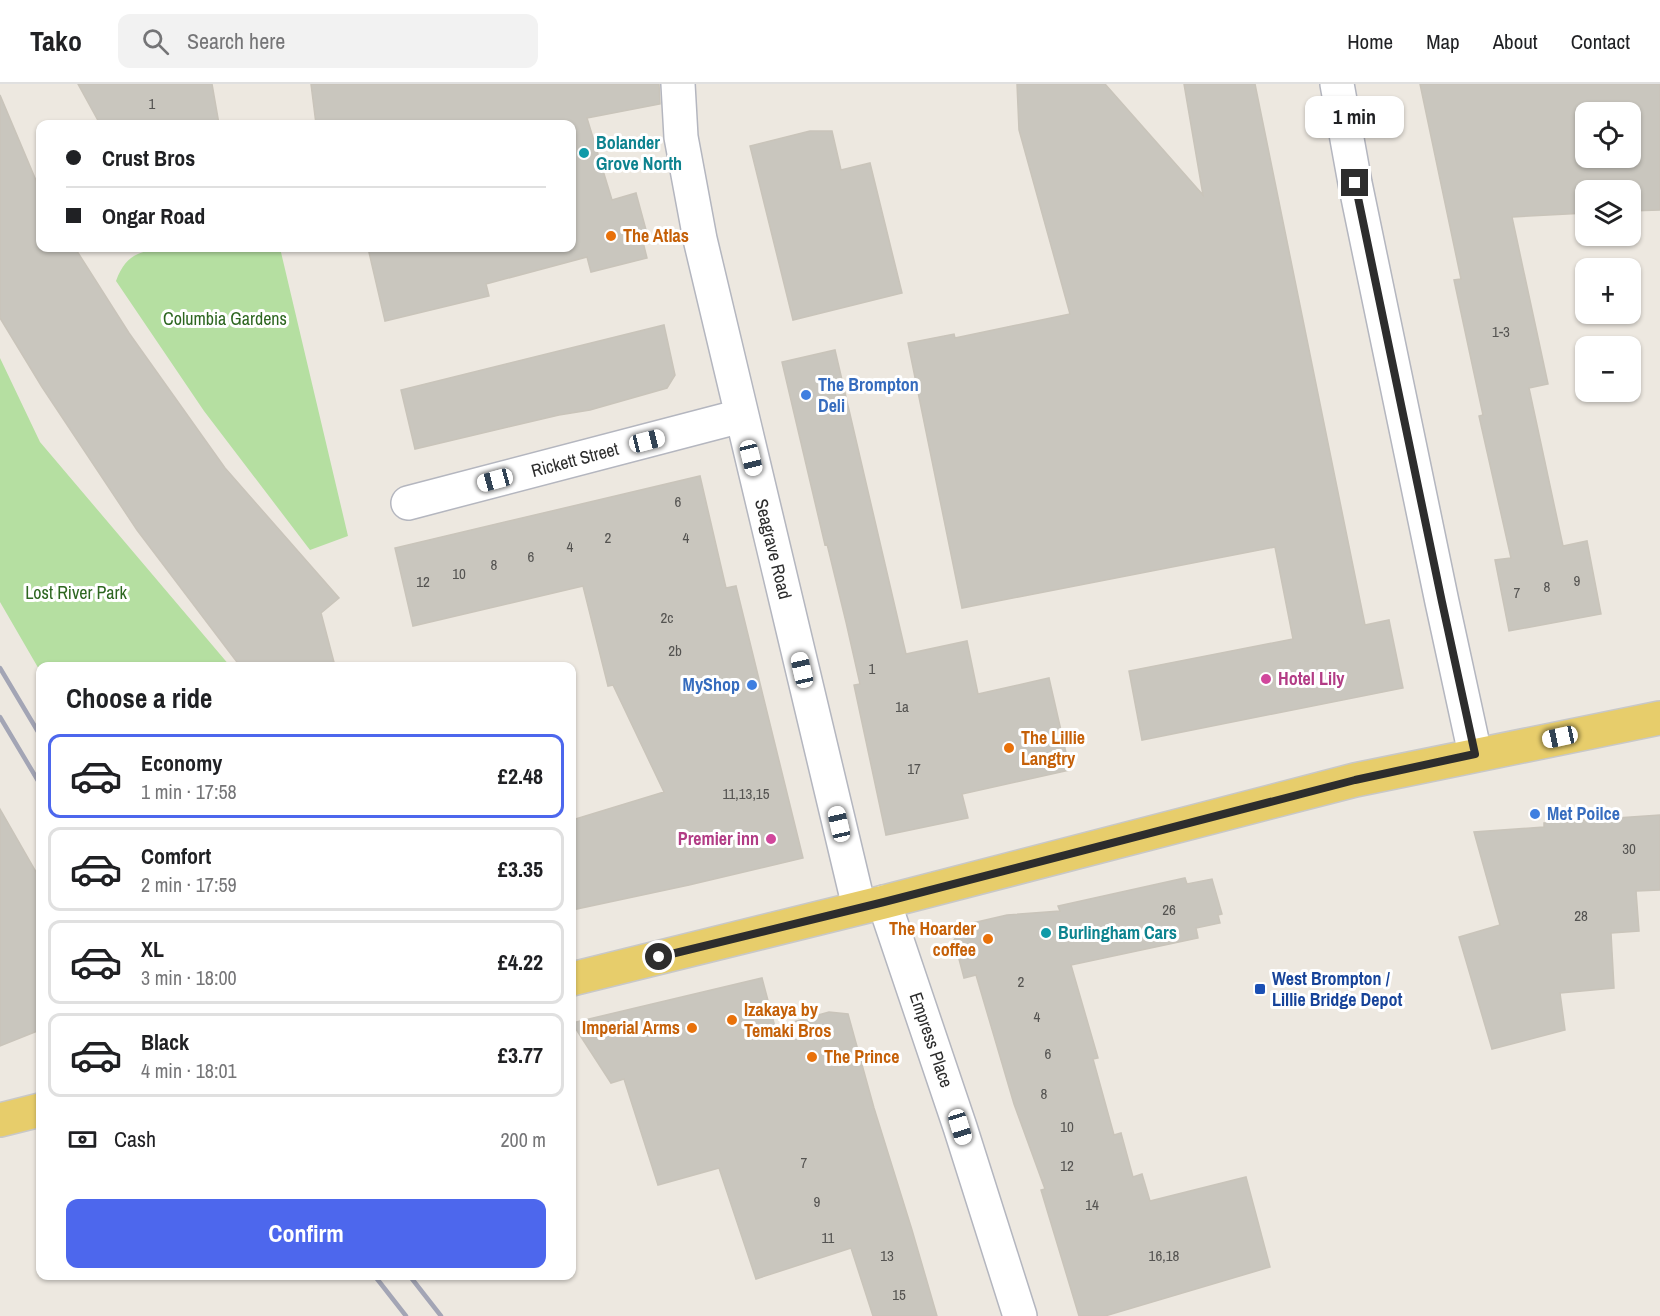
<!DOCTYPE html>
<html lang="en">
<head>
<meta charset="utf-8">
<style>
	:root { --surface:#fff; --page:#f2f2f2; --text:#202124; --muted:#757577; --line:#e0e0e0; --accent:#4d67ed }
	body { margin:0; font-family:"Archivo Narrow",sans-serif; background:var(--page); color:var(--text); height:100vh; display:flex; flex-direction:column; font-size:22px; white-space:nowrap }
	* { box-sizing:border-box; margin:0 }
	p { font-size:20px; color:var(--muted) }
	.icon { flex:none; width:33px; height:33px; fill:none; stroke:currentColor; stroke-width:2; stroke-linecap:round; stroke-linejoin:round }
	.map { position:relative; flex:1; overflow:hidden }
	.drawer { position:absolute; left:36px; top:578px; width:540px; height:618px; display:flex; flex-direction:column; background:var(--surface); border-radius:12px; box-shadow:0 2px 4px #0004 }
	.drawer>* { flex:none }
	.banner { position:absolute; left:36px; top:36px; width:540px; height:132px; border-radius:12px; box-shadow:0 2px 4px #0004; display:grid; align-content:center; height:132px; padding:0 30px; background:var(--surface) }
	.buttons { position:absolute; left:1575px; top:18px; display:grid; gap:12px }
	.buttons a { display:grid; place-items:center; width:66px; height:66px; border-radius:12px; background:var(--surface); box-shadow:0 2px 4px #0004; font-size:30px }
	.end { position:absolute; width:27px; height:27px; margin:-14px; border:8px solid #2d2d2d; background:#fff; box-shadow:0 0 0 3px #fff }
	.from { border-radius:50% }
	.bubble { position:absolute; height:42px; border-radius:12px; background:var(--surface); box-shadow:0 2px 4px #0004; font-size:20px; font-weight:700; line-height:42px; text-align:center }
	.car { position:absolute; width:18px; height:36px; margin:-18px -9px; border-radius:8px; box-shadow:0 0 4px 2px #0007; background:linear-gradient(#fff 24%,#345 0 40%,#fff 0 76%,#345 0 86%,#fff 0) }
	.banner b { display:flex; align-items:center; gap:21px; height:57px; font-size:22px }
	.banner b+b { border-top:2px solid var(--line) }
	.banner i { width:15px; height:15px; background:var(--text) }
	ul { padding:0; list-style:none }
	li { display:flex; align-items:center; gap:18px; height:84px; margin:0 12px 9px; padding:0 18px; border:3px solid var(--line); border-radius:12px }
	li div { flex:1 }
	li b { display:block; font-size:22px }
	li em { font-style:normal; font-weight:700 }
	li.current { border-color:var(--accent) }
	li>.icon { width:54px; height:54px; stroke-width:1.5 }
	h2 { padding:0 30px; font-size:27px; line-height:72px }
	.pay { display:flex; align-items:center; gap:15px; height:66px; padding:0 30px; font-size:22px }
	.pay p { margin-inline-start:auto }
	.action { display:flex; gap:12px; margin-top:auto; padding:12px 30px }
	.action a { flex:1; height:69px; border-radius:12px; background:var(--accent); color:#fff; font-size:24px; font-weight:700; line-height:69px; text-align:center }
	header { display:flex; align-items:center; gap:36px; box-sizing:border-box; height:84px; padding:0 30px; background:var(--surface); border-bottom:2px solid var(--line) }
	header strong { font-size:28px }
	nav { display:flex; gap:33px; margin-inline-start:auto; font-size:21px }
	.search { width:420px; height:54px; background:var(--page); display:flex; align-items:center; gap:15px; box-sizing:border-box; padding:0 21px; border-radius:12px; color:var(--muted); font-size:22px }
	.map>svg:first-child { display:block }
</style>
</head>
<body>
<header>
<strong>Tako</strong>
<div class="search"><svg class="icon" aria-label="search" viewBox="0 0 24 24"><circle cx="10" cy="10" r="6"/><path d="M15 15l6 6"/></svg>Search here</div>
<nav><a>Home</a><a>Map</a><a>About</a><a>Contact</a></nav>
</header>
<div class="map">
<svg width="1660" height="1232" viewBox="0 0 1660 1232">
	<rect width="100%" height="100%" fill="#ede8e0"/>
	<!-- green -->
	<path fill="#b5dfa1" d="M159 164H280L348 452 310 466 204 327 116 197C125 173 135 169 159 164Z
		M0 274 40 358 230 582H40V587L0 518Z"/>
	<!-- building -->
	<path fill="#c9c6be" stroke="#c9c4ba" stroke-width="1.5" fill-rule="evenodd" d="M78 0H212L219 40H100Z
		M311 0H659L660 20 587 34 612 116 636 109 649 157 643 158 647 174 591 188 587 173 486 200 489 212 385 237 368 164H572V40H316Z
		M1017 0H1105L1203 111 1184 0H1255L1365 541 1389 536 1403 604 1142 656 1129 587 1293 555 1275 463 962 524 908 259 954 250 955 254 1070 230 1019 46Z
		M1420 0H1660V126L1630 127V106H1586V129L1512 133 1548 300 1529 304 1563 462 1587 457 1601 530 1509 547 1495 476 1511 474 1479 332 1483 331 1454 196 1461 195ZM1586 28H1630V74H1586Z
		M0 11 40 106V164H75L129 249 225 384 339 514 321 529 335 582H240L137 446 42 303 0 234Z
		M810 47H832L841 86 870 79 902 209 793 236 750 62Z
		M664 241 675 291 667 304 590 326 559 331 415 365 401 306Z
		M835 266 906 570 967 557 978 610 1049 594 1070 686 962 710 968 734 886 751 854 601 860 600 846 538 827 460 825 461 782 278Z
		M700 392 726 504 736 502 803 774 689 801 572 826V736L664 708 613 601 608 602 583 502 413 542 395 464Z
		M0 725 40 795V946L0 962Z
		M1660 731V806L1636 807 1639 847 1611 849 1614 904 1560 909 1565 946 1492 965 1459 853 1500 841 1474 748 1544 743V739Z
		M1185 794 1187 800 1212 795 1222 830 1218 831 1220 839 1196 844 1198 854 1071 881 1098 974 1093 975 1114 1051 1121 1049 1133 1093 1142 1090 1150 1117 1246 1093 1270 1183 1105 1232H1079L1041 1106 1045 1105 1014 1020 976 891 964 894 954 856 964 841 1007 831 1060 827 1058 822Z
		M762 894 775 943 829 928 848 930 874 1024 912 1146 937 1232H873L851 1164 756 1195 719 1084 658 1101 624 995 611 999 572 939Z"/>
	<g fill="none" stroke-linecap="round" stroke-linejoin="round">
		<defs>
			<path id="street" d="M678 0 681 53 700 155 859 823
				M1337 0 1355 99 1442 518 1475 670
				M408 419 741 332
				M884 818 960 1043 1020 1232"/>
			<path id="primary" d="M572 895 884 818 1355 696 1660 634
				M0 1036 40 1026"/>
		</defs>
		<!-- street casing -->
		<use href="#street" stroke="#b4b6bf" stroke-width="36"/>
		<!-- primary casing -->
		<use href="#primary" stroke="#c8c8c8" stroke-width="36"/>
		<!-- street -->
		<use href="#street" stroke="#fff" stroke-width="33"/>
		<!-- primary -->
		<use href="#primary" stroke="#e7cd6b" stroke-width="33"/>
		<!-- rail -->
		<path stroke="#a3a5b5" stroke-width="4.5" d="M0 584 40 651
			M0 633 40 700
			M374 1191 406 1232
			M409 1191 441 1232"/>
	</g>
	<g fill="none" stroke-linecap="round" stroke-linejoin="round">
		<!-- route -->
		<path stroke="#2d2d2d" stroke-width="8" d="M659 873 884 818 1355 696 1475 670 1442 518 1355 99"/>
	</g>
	<!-- markers -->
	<g fill="#0f9aa8" stroke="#fff" stroke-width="2">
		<circle cx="584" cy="69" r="6"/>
		<circle cx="1046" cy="849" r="6"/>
	</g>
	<g fill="#e8710a" stroke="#fff" stroke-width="2">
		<circle cx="611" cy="152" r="6"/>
		<circle cx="1009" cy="664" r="6"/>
		<circle cx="988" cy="855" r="6"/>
		<circle cx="732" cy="936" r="6"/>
		<circle cx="692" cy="944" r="6"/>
		<circle cx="812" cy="973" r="6"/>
	</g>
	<g fill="#3f7fe0" stroke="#fff" stroke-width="2">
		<circle cx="806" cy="311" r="6"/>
		<circle cx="752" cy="601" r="6"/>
		<circle cx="1535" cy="730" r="6"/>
	</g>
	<g fill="#d1479c" stroke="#fff" stroke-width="2">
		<circle cx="1266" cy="595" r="6"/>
		<circle cx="771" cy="755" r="6"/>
	</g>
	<rect fill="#1a4fb4" stroke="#fff" stroke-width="2" x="1254" y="899" width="12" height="12" rx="3"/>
	<g text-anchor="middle" stroke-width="6" stroke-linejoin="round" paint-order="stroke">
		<!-- number labels -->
		<g font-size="15" fill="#545351">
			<text x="152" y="25">1</text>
			<text x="1501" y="253">1-3</text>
			<text x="678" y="423">6</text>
			<text x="608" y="459">2</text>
			<text x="686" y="459">4</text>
			<text x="570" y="468">4</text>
			<text x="531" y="478">6</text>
			<text x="494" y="486">8</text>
			<text x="459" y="495">10</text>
			<text x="1577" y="502">9</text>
			<text x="423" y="503">12</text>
			<text x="1547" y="508">8</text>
			<text x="1517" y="514">7</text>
			<text x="667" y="539">2c</text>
			<text x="675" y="572">2b</text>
			<text x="872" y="590">1</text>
			<text x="902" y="628">1a</text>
			<text x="914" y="690">17</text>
			<text x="746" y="715">11,13,15</text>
			<text x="1629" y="770">30</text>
			<text x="1169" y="831">26</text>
			<text x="1581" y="837">28</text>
			<text x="1021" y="903">2</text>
			<text x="1037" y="938">4</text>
			<text x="1048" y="975">6</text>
			<text x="1044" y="1015">8</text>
			<text x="1067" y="1048">10</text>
			<text x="804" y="1084">7</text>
			<text x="1067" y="1087">12</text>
			<text x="817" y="1123">9</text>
			<text x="1092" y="1126">14</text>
			<text x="828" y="1159">11</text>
			<text x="887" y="1177">13</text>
			<text x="1164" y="1177">16,18</text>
			<text x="899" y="1216">15</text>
		</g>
		<!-- culture labels -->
		<g font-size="18" font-weight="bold" fill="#0d838f" stroke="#fff" text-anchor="start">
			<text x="596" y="65">Bolander<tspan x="596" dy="21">Grove North</tspan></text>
			<text x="1058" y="855">Burlingham Cars</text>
		</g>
		<!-- food labels -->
		<g font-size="18" font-weight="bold" fill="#c56008" stroke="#fff" text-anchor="start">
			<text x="623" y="158">The Atlas</text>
			<text x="1021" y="660">The Lillie<tspan x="1021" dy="21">Langtry</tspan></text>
			<text x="976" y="851" text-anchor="end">The Hoarder<tspan x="976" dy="21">coffee</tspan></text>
			<text x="744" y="932">Izakaya by<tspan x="744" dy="21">Temaki Bros</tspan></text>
			<text x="680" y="950" text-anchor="end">Imperial Arms</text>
			<text x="824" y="979">The Prince</text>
		</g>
		<!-- park labels -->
		<g font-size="18" fill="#2d6620" stroke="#fff">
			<text x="225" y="241">Columbia Gardens</text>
			<text x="76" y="515">Lost River Park</text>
		</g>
		<!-- shop labels -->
		<g font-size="18" font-weight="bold" fill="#366cbe" stroke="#fff" text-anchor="start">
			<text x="818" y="307">The Brompton<tspan x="818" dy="21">Deli</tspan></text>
			<text x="740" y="607" text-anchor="end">MyShop</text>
			<text x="1547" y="736">Met Poilce</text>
		</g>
		<!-- street labels -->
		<g font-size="18" fill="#2d2d2d" stroke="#fff">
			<text transform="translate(575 376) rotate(-15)" y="6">Rickett Street</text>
			<text transform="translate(773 465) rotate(76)" y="6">Seagrave Road</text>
			<text transform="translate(931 956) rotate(71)" y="6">Empress Place</text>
		</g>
		<!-- hotel labels -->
		<g font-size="18" font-weight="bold" fill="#b23c85" stroke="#fff" text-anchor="start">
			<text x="1278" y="601">Hotel Lily</text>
			<text x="759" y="761" text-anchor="end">Premier inn</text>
		</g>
		<!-- transit labels -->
		<g font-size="18" font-weight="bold" fill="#164399" stroke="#fff" text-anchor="start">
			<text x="1272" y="901">West Brompton /<tspan x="1272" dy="21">Lillie Bridge Depot</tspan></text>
		</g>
	</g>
</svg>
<div class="buttons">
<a><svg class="icon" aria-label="locate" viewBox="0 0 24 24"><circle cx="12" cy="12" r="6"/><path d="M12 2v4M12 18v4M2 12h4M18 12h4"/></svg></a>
<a><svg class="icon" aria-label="layers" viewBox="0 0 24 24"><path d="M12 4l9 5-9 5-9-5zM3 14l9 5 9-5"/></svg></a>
<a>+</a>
<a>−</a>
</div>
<i class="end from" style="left:659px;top:873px"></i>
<i class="end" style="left:1355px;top:99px"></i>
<div class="bubble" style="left:1305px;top:12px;width:99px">1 min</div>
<i class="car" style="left:647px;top:357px;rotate:76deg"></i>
<i class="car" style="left:751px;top:374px;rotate:166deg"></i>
<i class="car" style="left:495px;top:396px;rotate:255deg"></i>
<i class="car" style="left:802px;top:586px;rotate:347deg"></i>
<i class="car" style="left:1560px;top:653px;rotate:258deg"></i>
<i class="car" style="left:839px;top:740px;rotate:347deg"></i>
<i class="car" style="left:960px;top:1043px;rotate:163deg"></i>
<div class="banner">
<b><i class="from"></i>Crust Bros</b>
<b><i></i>Ongar Road</b>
</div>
<section class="drawer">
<h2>Choose a ride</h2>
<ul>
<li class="current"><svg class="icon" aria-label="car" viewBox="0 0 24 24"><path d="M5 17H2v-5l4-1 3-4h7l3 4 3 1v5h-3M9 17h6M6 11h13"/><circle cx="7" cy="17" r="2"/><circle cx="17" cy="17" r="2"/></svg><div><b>Economy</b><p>1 min · 17:58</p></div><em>£2.48</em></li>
<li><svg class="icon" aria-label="car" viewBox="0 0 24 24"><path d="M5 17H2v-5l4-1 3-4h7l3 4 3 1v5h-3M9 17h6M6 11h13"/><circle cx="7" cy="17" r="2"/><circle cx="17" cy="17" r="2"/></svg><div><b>Comfort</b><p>2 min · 17:59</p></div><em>£3.35</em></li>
<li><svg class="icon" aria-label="car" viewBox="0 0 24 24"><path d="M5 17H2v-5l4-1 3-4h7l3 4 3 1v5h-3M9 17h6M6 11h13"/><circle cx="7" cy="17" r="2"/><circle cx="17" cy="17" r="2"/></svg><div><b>XL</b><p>3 min · 18:00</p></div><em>£4.22</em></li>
<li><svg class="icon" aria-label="car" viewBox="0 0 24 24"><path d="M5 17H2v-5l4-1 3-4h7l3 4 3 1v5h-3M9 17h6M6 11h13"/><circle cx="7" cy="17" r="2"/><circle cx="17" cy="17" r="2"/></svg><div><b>Black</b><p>4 min · 18:01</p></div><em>£3.77</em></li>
</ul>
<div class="pay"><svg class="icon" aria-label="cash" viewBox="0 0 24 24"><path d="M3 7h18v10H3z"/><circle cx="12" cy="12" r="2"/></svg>Cash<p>200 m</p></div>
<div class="action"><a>Confirm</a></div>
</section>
</div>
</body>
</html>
